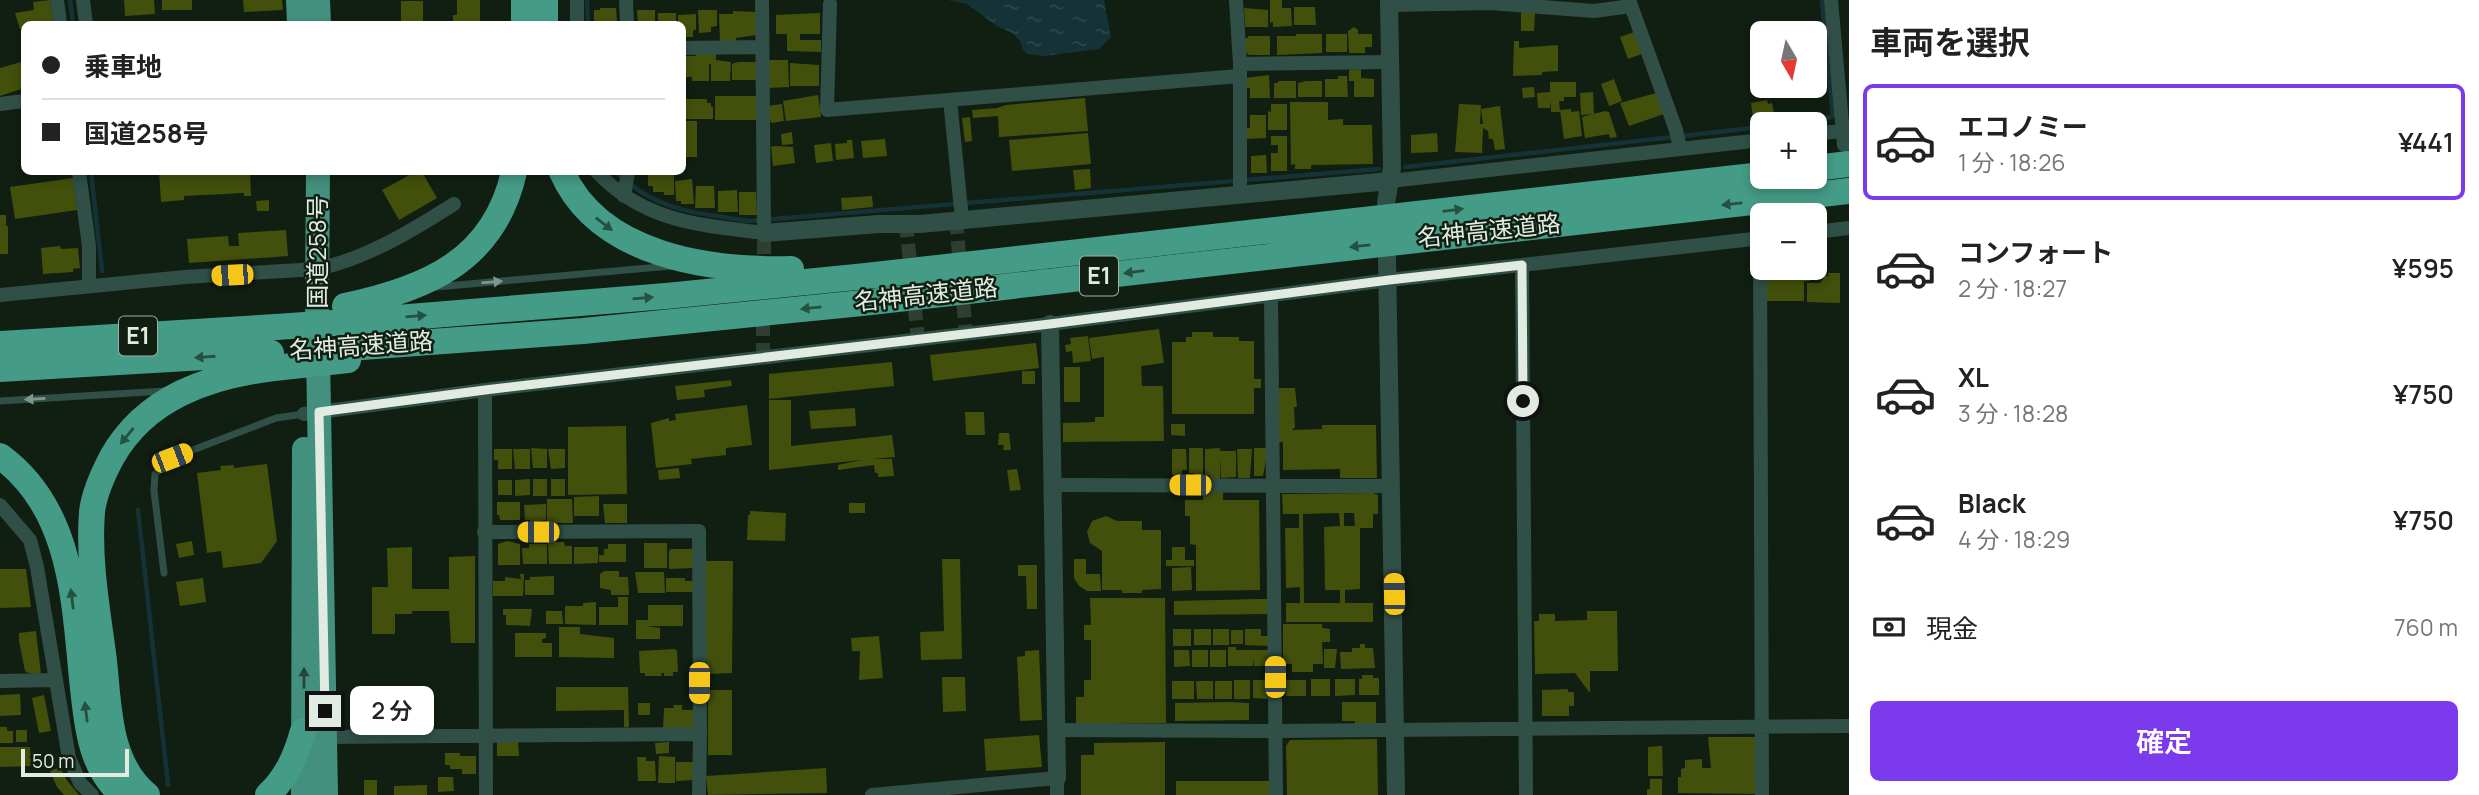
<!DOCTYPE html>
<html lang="ja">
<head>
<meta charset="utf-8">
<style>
	:root { --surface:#fff; --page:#f2f2f2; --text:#222; --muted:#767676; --line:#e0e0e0; --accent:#7c3aed }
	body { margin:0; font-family:Manrope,"Noto Sans JP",sans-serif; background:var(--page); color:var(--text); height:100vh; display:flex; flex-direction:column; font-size:26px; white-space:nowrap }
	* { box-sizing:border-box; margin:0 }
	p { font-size:23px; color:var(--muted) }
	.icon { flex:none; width:38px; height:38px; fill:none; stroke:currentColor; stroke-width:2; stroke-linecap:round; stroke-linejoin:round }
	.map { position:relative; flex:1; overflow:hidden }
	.details { display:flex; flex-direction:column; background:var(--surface); width:630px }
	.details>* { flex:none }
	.hud { position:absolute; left:21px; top:21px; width:665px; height:154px; border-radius:10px; box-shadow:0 4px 10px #0003; display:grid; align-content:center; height:154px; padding:0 21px; background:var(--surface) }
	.needle { width:46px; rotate:171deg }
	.tools { position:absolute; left:1750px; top:21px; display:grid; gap:14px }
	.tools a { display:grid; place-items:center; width:77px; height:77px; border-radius:10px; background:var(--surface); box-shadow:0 4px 10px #0003; font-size:35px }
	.scale { position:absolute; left:21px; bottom:18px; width:108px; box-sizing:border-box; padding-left:7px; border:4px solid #e1ebe2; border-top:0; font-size:19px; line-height:24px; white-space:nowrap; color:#e1ebe2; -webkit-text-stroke:5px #101f12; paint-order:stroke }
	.end { position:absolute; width:32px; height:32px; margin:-16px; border:9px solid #e1ebe2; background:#111; box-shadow:0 0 0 4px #111 }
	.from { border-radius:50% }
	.bubble { position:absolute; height:49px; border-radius:10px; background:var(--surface); box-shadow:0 4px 10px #0003; font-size:23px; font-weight:600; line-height:49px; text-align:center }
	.car { position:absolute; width:21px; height:42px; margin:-21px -10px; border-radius:9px; box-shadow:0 0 5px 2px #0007; background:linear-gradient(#f5c518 24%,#345 0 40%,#f5c518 0 76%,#345 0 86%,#f5c518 0) }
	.hud b { display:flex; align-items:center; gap:24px; height:66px; font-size:26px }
	.hud b+b { border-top:2px solid var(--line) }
	.hud i { width:18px; height:18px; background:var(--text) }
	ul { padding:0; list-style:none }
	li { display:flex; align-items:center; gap:21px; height:116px; margin:0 14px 10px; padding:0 7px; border:4px solid transparent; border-radius:10px }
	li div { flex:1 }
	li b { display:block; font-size:26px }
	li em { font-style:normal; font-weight:600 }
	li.selected { border-color:var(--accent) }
	li>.icon { width:63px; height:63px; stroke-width:1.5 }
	h2 { padding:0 21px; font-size:32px; line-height:84px }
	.pay { display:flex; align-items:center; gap:18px; height:77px; padding:0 21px; font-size:26px }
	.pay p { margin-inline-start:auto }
	.primary-button { display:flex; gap:14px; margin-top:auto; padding:14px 21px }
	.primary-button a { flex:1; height:80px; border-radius:10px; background:var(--accent); color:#fff; font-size:28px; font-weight:600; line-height:80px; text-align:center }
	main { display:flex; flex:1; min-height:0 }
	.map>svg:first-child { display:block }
</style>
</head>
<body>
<main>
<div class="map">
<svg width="1849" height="795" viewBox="0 0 1849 795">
	<defs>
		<pattern id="water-ripples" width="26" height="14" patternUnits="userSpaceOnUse" patternTransform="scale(1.75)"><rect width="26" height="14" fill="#153336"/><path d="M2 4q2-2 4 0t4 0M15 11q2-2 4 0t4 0" fill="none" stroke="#2c4749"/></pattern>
	</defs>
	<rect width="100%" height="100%" fill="#101f12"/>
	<!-- water -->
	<path fill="url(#water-ripples)" d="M948 0H1104L1111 37 1099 49 1044 56 1027 54 1023 50 1020 41 1014 34 997 26 967 4Z"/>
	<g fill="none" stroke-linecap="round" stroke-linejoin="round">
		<!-- stream -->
		<path stroke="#153336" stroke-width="4.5" d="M70 0 73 24
			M587 0 588 24
			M1783 124 1821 120 1833 116 1822 0
			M1405 167 1762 127
			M91 172 102 271
			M615 172C659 212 692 212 749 221L1379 169
			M138 510 168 785"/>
	</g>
	<!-- building -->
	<path fill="#42500b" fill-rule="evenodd" d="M50 0 53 24H24V29H20L15 13 34 10 33 2Z
		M124 0H154L155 14 125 16Z
		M162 0H192V10H162Z
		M243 0H282L283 10 244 12Z
		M457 0H480V24H453V15H457Z
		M1270 0H1282V8H1291L1292 26 1273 27V22L1270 23Z
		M401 1H423V24H401Z
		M1294 7H1315L1316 25H1294Z
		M600 8H616L617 22 594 24V10H600Z
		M1244 8 1268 10V27H1245Z
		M637 10H655V24H638Z
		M698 10H717V26L711 27V32L699 33Z
		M733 11 757 12V35L736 38V42H720L719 14H733Z
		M1521 12H1535L1534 31H1521Z
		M658 13H676V24H658Z
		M820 13V34H800V40H821V52L787 51V34H776V15Z
		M696 14V30H693V37H682V24H678V15Z
		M1354 27 1358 30V34H1372V47H1365V53H1349L1348 31Z
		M1634 32 1642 54 1628 59 1620 37Z
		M1296 34H1322V53L1277 55V36H1296Z
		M1326 34H1347V52H1326Z
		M1248 36H1270V55H1249L1243 50V38H1248Z
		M1514 41H1519V48L1558 45V71L1542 72V75L1513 76Z
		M696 53H716V60L731 62 730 81H711V64H709V81H692V77H686V56H696Z
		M768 60H788L789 87 768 88Z
		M21 62 24 75V88L0 96V68Z
		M738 62H757V80H732V64Z
		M790 63 819 65V86H790Z
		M1361 69V78L1374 79V97H1354V81H1349V70Z
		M1269 75 1270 98H1250V88H1246L1245 78Z
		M1338 76H1347L1348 97H1325V79H1338Z
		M1614 79 1622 101 1609 106 1601 84Z
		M1278 81H1296V98H1274V83H1278Z
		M1306 81H1322V97H1298V83Z
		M1550 82H1576V97H1564V101H1559L1560 112H1551V101L1550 108H1538L1537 93 1550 92Z
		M1534 87 1535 97 1523 98 1522 88Z
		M1593 92 1594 114 1581 115 1580 93Z
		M1656 93 1664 114 1629 126 1620 103Z
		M818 95 821 117 786 121 783 101Z
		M715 96H758V120H715Z
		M1085 98 1088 131 999 137 998 116 973 118 972 110 997 108 1006 105Z
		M682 99H707V103H711V107H713V119H682Z
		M1767 100 1768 104 1772 103 1775 118 1762 121 1761 116 1753 118 1751 103Z
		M1290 102H1328V120L1343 119V125H1372L1373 164 1311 165V169H1295V164L1291 165Z
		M782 104 784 121 771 123 768 106Z
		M1271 104H1287V130H1268V111L1271 112Z
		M1459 104 1481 105 1480 124H1483L1481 109 1500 106 1505 149 1495 150 1493 139H1489L1488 131 1483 128 1482 153 1455 152Z
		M1571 109V112L1579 111 1582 136 1564 139 1560 110Z
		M1605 111 1609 112 1617 137 1610 138 1609 134 1585 138 1582 117Z
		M1250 115H1266V138L1246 139V128H1250Z
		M970 117 972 141 965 142 962 118Z
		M682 121H697V157H682Z
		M792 132 793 144 782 145 781 134Z
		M1088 133 1091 164 1012 171 1009 140Z
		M1437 133 1438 152 1411 153V135Z
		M1271 136H1287V171H1271V153H1278V145H1271Z
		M885 139 887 156 863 158 861 141Z
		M847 140H852L854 158 836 160 835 144 847 143Z
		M831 143 833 161 816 163 814 145Z
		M775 146 793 147 795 163 773 166 771 147Z
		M1266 155 1267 173H1251V156Z
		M1090 169 1091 188 1075 190 1073 170Z
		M159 172H250L251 196H244V193L184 196V200L161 202Z
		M415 172H422L437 198 399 220 382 190Z
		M657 172H674V195H664V192H653V186H648V174H657Z
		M73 178 77 210 15 219 10 187Z
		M692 179 694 204H681V201H676L675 181Z
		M696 186H714L715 208H695Z
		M737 190 738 212H718V191Z
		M739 192H756L757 215H739Z
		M872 196 873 207 842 210 841 198Z
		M269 200V211H257L256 201Z
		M0 215H6V226H8V254H0Z
		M286 230 288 256 189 263 187 239 228 236 229 246H239L238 233Z
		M60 246 61 249 78 248 80 268 73 269V272L43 274 41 248Z
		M1767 268H1810V281H1804V301H1767Z
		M1828 273H1840V303L1807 302V283H1820L1826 275 1829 277Z
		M1159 329 1164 363 1141 366 1142 386H1163L1164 441 1063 442V423L1095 422V417H1104V357L1092 359 1089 338Z
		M1192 332H1213V337H1239V341H1254V379H1261V388H1254V414H1172V342H1186V337H1192Z
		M1088 336 1091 361 1073 363 1072 351 1066 352 1065 345 1071 344 1070 338Z
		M1036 343 1039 368 933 381 930 355Z
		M892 362 894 386 769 399V374Z
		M1064 367H1080V402H1064Z
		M1022 371H1035V384H1022Z
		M731 380 732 386 704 390 705 397 677 400 675 386Z
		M1279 388H1295L1297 407H1294L1295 427 1292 430 1322 429V425H1376L1377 478H1340V469L1283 470V442H1279Z
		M769 400H791V446L892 435 895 457 872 459H892L894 476 878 477V473H875L874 465 838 470V465L861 460 769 470Z
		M747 405 752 445 726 448V455L691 459 692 464 656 468 651 423 669 418V421L676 420 675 414Z
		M855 408 856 426 811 429 809 411Z
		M965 412H984L985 435H966Z
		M1171 424H1185V436L1171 435Z
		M626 426 627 494 568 495V427Z
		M999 433H1009L1011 450H1003L1004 445H998Z
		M531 448 547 449V468H533Z
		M1189 448H1203V476H1194V473H1189Z
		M1220 448V451H1236V477L1221 478V457L1220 479 1210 480V475L1205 476V449Z
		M1254 448H1269V460H1266L1263 476H1254Z
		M494 449H512V469H498V460H494Z
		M513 449H530V469H515Z
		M548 449H565V468L551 469Z
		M1172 449H1186L1187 470H1182V475H1172Z
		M1237 449H1252L1250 478H1238Z
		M267 464 277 541 261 563 223 568 221 551 207 553 197 473 221 470 220 466 234 465V468Z
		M679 468 680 478 659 480 658 470Z
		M1017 469 1021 490 1010 491 1007 470Z
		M530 479V495L515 496V480Z
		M533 479H547V496H533Z
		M551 479H565V496H551Z
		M498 480H512V495H498Z
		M1203 491H1223V500H1259L1260 590 1196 591V545L1190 544V516H1185V500H1203Z
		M1373 493 1378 495V514H1373V528H1360V589L1345 590V603H1373V622H1286V603H1300V587L1286 588 1285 528H1299V514H1283L1282 494ZM1339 513 1340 526 1324 527 1325 590H1340V603H1304L1303 514ZM1344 513H1354L1355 526H1344Z
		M599 496V516H574V497Z
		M547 499H572L573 523H547Z
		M497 502H520V520H500L499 515H497Z
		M849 503H865V513H849Z
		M546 504V520L530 523V520H525L524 505Z
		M603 504H627V523H605Z
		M750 511 786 513 785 541 747 540 748 515H750Z
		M1106 516 1117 521H1142V530H1161V589L1142 590V593H1122V590H1102V551L1090 543 1087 532 1092 521Z
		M192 541 194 555 179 558 176 544Z
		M507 541 520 544V565H498V544Z
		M548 542H564L565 546H572V564H549Z
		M644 543H667V568H644Z
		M529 544H547V564H523L522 548H529Z
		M608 544H626V562H599V555H604V549H608Z
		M412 547V589H449V557L475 556V643H451L449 611H412V614H395V634H372V587H388L387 548Z
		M574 547H598V563L574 564Z
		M1172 547H1185V560H1194V566H1166V560H1172Z
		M671 549H693V568L669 569V551Z
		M942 559H960L962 659 921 660 920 632 944 631Z
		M1074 559H1086V574H1100L1101 591H1087L1079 586 1074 578Z
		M706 561H733L732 673 706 674Z
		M1018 565H1037V609H1027L1026 576H1018Z
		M1191 567 1192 590 1172 591V568Z
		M0 569H26L31 607 0 608Z
		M604 571H619V577H628L629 595H611V590L600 588V574Z
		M635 572H664L665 593H638Z
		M520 574H524L523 596H493V581H505V577L521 579Z
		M554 576V595H525V580H530V577Z
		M203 578 206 602 180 606 176 582Z
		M666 578H685V581H695V592H666Z
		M618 597H628V625H599V607H618Z
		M1090 598H1165L1166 723 1076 724V697H1084V680H1091V640H1084V625H1091Z
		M1258 599H1271V614L1174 615V601Z
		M596 602V625L565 624V606H583V603Z
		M648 605H683V626H647L660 628V639H636V620H648Z
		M503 609H532L530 626 506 625V615H503Z
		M546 611H562L563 624H546Z
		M1587 611H1617L1618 671H1590V693L1575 673 1535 674 1534 621H1539V614H1555V621L1587 620Z
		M1283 624H1322V628L1330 629V642H1322L1323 664H1313V672H1292V664H1283Z
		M559 627H580V634L614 638V658L559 657Z
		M1173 629H1191V646H1173Z
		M1194 629H1211V645H1194Z
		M1213 629H1229V645H1213Z
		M1245 629H1261V636H1271V646L1245 645Z
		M1231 630H1243V644H1231Z
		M36 631 37 640 41 674 28 673 25 671 19 641V633Z
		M515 633H546V638L542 639V643H552V657H515Z
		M879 636 883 678 859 680 860 651H852L851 638Z
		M1360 644H1365V648H1373L1375 668 1341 669 1340 652H1352V648H1360Z
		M1228 647H1236V650H1271V666H1254V658L1253 666H1228Z
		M675 649 677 651 678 672H673V676H664V673H661L662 676H645V673H640L639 651Z
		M1324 649H1337L1335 668H1324Z
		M1039 650 1042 720 1020 721 1017 657 1025 656V651Z
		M1174 650H1189L1190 666 1174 667Z
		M1192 650H1208V667H1192Z
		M1210 650H1226V667H1210Z
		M1362 675H1373V678H1379V695H1359V679H1362Z
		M942 677H965L966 711 943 712Z
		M1311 679H1330V696H1311Z
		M1335 679H1355V695L1335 696Z
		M1234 680H1250V699H1234Z
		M1253 680H1269V699L1253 698Z
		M1286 680H1306V696H1286Z
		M1172 681H1194V699H1172Z
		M1196 681H1213V699H1197Z
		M1215 681H1232V699H1215Z
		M556 687H628L629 727H624V710L556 711Z
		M1568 689V692H1574V706H1569V716H1542V690Z
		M708 690H732V755H708Z
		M20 694 21 715 0 716V695Z
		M44 695 51 731 39 733 32 698Z
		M1230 702 1249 703V720L1175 721V703Z
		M1342 702H1376V724H1355V721H1342Z
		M638 703H650V715H638Z
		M673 705H682V710H693V728H663L664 708H674Z
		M0 727H7V731H13V743H0Z
		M16 730H27V742H16Z
		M1039 735 1042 767 986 771 984 739Z
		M1708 737H1757V794L1678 793V777H1681V769L1685 768V760L1702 759V768H1711Z
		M1377 739 1378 795H1287L1286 746 1290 740Z
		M497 741H518L519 756H497Z
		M669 742V753L656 754 655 743Z
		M1165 742V795H1081V755H1094V743Z
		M1662 746 1663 776H1648V747Z
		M0 747H30L31 766 0 767Z
		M445 753H460V756H476V774H462V769H450V765H445Z
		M659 756 675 757V783H658Z
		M637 757H646V761H655L656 781H638Z
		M676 762H694V780L676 781Z
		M60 767 66 779 79 795H64L57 787 50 771Z
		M826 768 827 793 708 795 706 776Z
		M438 777H453L454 791 438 792Z
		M1650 779H1662V795H1647V789H1650Z
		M364 780H377V795H364Z
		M1176 781H1269V795H1176Z
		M427 785V795H394V786Z"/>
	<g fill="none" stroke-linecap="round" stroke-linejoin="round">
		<!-- minor-tunnel -->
		<path stroke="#2f3e31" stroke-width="14" stroke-dasharray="14 7" stroke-linecap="butt" d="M956 220 966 334
			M906 223 918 339
			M764 275V233
			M763 357V310"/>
		<!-- service -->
		<path stroke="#305047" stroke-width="7" d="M436 287 671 266
			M0 401 165 391
			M164 573 154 491 155 474 172 458 276 418 304 414"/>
		<!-- minor -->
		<path stroke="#305047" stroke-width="14" d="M57 0 60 24
			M83 0 86 24
			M577 0V24
			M626 0 627 24
			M1236 0 1240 64V193
			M1629 0 1676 130 1680 148
			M1831 0 1844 145
			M830 4 827 110 1239 76
			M1389 5 1490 3 1594 11 1631 6
			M682 48 762 47
			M1240 64 1390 62
			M950 100 962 219
			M0 104 24 101
			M1815 134 1849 130
			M79 172 89 246V286
			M597 172C644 222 700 225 764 233L762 0
			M1390 181 1762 140
			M624 196 628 172
			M1815 232 1849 228
			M1760 239 1762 795
			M1522 265 1526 795
			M0 295 185 277 317 269C366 259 413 230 454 204
			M1271 296 1276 795
			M485 390 486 795
			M304 414 485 390 1050 324 1389 280 1762 238
			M1052 485 1392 486
			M0 505 30 540 37 567 69 758 80 783 92 795
			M0 681 55 680
			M1056 730 1275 731 1849 726
			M326 737 700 734 699 531 484 532
			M699 795 700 734
			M872 795 1057 778V795"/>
		<!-- tertiary -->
		<path stroke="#305047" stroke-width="18" d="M1386 203 1392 168 1389 0
			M764 233 879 224H920L1390 181
			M1387 258 1396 795
			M1050 324 1057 778"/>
		<!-- trunk -->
		<path stroke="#42907d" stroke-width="24" d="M298 0 299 24
			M318 0 319 24
			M318 172 317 300 326 795
			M303 795 304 449"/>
		<!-- motorway -->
		<path stroke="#449b86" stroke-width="26" d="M524 0V24
			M545 0V24
			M1815 168 1849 164
			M562 172C599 256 710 271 791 269
			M345 306C426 289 494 261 514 172
			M348 322 666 296 866 276 1762 175
			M0 344 276 327
			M348 348 583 331 862 303 1849 191
			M0 369 271 353
			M0 456C77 512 74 612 84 697 88 734 93 769 122 795
			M147 795C108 763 109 707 104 661 98 613 88 562 92 512 94 493 103 474 112 457 146 397 209 376 274 368
			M268 795C287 777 296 756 303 731"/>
		<!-- motorway-bridge -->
		<path stroke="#449b86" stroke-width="26" d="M276 327 348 322
			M274 368 348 360"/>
	</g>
	<!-- one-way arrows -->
	<defs><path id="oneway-solid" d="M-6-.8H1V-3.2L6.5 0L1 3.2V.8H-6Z" transform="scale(1.75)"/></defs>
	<g fill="#255140">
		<use href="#oneway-solid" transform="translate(1732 204) rotate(174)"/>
		<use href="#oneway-solid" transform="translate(1453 210) rotate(-7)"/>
		<use href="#oneway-solid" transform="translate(604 224) rotate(38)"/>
		<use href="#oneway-solid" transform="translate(1360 246) rotate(174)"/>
		<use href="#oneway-solid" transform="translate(1134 272) rotate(173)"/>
		<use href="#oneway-solid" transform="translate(643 298) rotate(-5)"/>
		<use href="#oneway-solid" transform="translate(811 308) rotate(174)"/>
		<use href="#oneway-solid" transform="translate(416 316) rotate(-5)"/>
		<use href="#oneway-solid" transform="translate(205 357) rotate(176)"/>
		<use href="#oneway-solid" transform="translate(127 436) rotate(129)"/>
		<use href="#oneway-solid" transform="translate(72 599) rotate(-97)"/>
		<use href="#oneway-solid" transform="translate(86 712) rotate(-97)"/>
	</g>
	<g fill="#80968d">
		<use href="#oneway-solid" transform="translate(492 282) rotate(-5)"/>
		<use href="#oneway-solid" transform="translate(35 399) rotate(177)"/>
	</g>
	<use fill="#224737" href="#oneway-solid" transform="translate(304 678) rotate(-90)"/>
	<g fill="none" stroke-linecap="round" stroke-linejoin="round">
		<!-- route -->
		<path stroke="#e1ebe2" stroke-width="9" d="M325 711 319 412 485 390 1050 324 1389 280 1522 265 1523 401"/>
	</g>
	<g text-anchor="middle" stroke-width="5" stroke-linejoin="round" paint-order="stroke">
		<!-- shield labels -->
		<g fill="#101f12" stroke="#a2aea4" stroke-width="2">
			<rect x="1080" y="256.5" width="38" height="39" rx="5"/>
			<rect x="119" y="316.5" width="38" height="39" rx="5"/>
		</g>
		<g font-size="23" font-weight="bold" fill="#e1ebe2">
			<text x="1099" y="284">E1</text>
			<text x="138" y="344">E1</text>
		</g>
		<!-- street labels -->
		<g font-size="24" fill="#e1ebe2" stroke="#101f12">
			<text transform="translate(1489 231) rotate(-6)" y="8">名神高速道路</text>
			<text transform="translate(318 252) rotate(-90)" y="8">国道258号</text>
			<text transform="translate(926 295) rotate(-6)" y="8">名神高速道路</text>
			<text transform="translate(361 346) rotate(-4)" y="8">名神高速道路</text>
		</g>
	</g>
</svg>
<div class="tools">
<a><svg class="needle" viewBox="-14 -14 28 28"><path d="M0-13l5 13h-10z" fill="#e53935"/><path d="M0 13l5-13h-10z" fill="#767676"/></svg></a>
<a>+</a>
<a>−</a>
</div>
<div class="scale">50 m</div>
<i class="end from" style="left:1523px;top:401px"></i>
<i class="end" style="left:325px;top:711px"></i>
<div class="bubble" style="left:350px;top:686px;width:84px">2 分</div>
<i class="car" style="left:232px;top:275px;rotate:267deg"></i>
<i class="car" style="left:172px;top:458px;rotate:69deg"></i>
<i class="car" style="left:1190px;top:485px;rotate:270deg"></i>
<i class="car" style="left:538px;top:532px;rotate:270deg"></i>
<i class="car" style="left:1394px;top:594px;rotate:359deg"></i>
<i class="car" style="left:1275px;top:677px;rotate:0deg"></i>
<i class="car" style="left:699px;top:683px;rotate:180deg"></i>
<div class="hud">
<b><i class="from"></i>乗車地</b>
<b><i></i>国道258号</b>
</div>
</div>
<section class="details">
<h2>車両を選択</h2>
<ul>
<li class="selected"><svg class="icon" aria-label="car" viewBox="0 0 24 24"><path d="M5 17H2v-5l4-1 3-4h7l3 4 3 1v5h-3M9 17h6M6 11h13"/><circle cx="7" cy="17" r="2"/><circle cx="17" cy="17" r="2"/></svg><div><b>エコノミー</b><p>1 分 · 18:26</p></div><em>¥441</em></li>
<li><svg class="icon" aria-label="car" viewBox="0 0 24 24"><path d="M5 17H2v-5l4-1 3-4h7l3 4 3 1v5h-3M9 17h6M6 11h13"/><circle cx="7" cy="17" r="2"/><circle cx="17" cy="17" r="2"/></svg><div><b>コンフォート</b><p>2 分 · 18:27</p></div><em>¥595</em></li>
<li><svg class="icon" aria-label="car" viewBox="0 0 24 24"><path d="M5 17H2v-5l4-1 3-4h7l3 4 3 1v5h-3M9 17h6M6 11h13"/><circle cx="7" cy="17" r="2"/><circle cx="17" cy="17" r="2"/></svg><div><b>XL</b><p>3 分 · 18:28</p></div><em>¥750</em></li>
<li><svg class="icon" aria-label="car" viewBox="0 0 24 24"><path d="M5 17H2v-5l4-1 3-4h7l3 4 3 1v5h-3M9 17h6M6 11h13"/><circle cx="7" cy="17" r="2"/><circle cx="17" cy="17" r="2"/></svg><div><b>Black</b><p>4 分 · 18:29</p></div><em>¥750</em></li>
</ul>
<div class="pay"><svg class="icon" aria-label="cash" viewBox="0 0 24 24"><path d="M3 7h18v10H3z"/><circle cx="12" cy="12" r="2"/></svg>現金<p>760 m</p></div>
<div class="primary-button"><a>確定</a></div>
</section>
</main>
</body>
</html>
